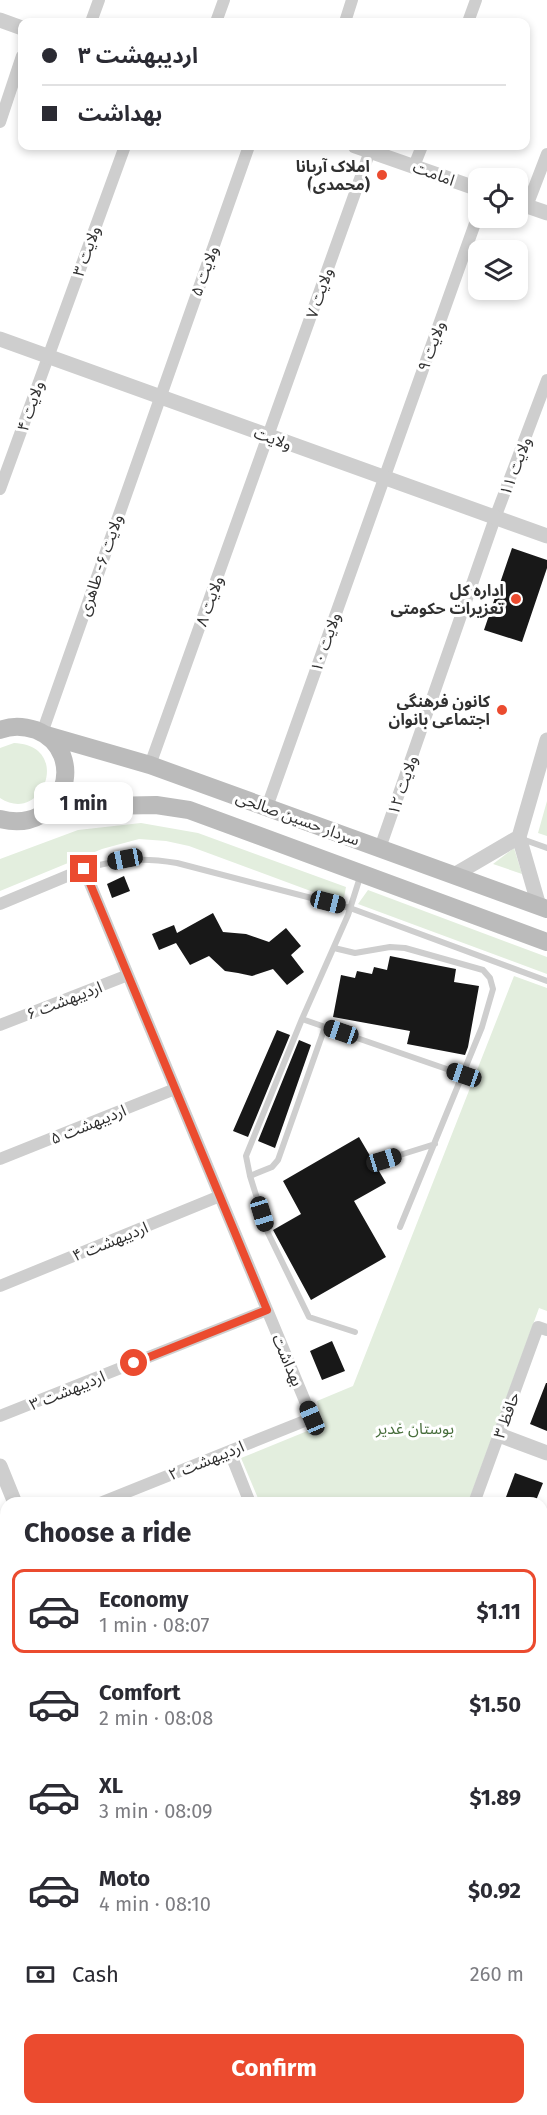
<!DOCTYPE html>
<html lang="en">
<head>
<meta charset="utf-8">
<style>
	:root { --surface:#fff; --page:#f2f2f3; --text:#2b2b33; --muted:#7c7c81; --line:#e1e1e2; --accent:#eb4b2f }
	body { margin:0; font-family:"Fira Sans","Noto Sans Arabic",sans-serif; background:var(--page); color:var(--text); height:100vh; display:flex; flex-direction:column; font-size:22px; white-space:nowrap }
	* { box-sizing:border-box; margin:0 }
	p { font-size:20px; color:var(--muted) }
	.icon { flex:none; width:33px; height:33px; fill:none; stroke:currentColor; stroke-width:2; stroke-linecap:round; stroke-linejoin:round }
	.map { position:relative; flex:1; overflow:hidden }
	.drawer { position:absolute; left:0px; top:1497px; width:548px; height:618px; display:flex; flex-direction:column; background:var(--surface); border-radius:18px 18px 0 0; box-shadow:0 3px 9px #0003 }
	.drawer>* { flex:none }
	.guide { position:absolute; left:18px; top:18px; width:512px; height:132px; border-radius:12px; box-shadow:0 3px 9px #0003; display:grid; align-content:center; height:132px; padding:0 24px; background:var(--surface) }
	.tools { position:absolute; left:468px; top:168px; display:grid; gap:12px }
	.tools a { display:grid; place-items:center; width:60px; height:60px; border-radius:12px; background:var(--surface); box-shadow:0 3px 9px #0003; font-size:30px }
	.end { position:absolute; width:27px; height:27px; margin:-14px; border:8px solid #eb4b2f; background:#fff; box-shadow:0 0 0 3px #fff }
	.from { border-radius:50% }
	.bubble { position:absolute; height:42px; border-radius:12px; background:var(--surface); box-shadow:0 3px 9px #0003; font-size:20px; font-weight:700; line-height:42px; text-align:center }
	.car { position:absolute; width:18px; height:36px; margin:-18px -9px; border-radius:8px; box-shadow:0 0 4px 2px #0007; background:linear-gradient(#222 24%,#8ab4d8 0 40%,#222 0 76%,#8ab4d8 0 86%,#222 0) }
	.guide b { display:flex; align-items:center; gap:21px; height:57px; font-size:22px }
	.guide b+b { border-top:2px solid var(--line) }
	.guide i { width:15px; height:15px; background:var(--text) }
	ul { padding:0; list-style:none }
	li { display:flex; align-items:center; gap:18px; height:84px; margin:0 12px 9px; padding:0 12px; border:3px solid transparent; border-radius:12px }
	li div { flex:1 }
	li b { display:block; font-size:22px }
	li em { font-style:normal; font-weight:700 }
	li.current { border-color:var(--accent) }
	li>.icon { width:54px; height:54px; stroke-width:1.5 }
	h2 { padding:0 24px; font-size:27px; line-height:72px }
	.pay { display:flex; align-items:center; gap:15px; height:66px; padding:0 24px; font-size:22px }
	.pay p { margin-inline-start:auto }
	.button { display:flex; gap:12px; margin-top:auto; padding:12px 24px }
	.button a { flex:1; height:69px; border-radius:12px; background:var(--accent); color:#fff; font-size:24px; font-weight:700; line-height:69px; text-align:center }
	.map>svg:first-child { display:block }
</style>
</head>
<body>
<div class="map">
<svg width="547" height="2115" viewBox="0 0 547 2115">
	<rect width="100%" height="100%" fill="#fff"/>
	<!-- green -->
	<path fill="#e3eede" d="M14 743C73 745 43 826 0 798V748Z
		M547 801V836L538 833Z
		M141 823 198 833 346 887 343 903 189 846 166 841 139 839 102 849 0 891V859L78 830Z
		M514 848 522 874 493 864Z
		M368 890 547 957V974L358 904Z
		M514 976 547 988V1311L539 1308 468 1503H260L241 1458 322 1425 317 1401 353 1386Z
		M6 1952V2037H0V1954Z
		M0 2083 6 2086V2109H47L54 2115H0Z
		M127 2109H248L246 2115H133Z"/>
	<!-- building -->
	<path fill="#181818" d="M512 548 547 560V568L522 642 484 630Z
		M124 876 130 891 112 898 107 884Z
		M213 913 223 932 246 934 269 942 286 928 301 946 291 955 304 972 287 985 273 969 252 976 238 973 225 971 209 956 190 965 176 943 159 950 152 934 174 925 177 933Z
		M390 956 456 969 454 982 479 986 468 1047 465 1055 407 1044 410 1031 333 1017 341 975 355 978 357 971 372 974 374 967 387 970Z
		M277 1030 290 1035 248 1137 233 1131Z
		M299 1040 311 1045 275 1148 258 1141Z
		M359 1137 386 1183 354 1201 386 1257 311 1300 273 1230 301 1214 283 1181Z
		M332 1341 345 1371 322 1380 310 1351Z
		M546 1383H547V1431L530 1424Z
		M515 1473 543 1483 535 1503H513L514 1500 506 1497Z"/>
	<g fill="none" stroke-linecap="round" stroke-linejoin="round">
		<!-- service -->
		<path stroke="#cecece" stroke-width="6" d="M522 839 547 848
			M84 869C118 859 142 857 177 863L350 908 547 981
			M334 948 355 953 390 947 405 948 483 970 490 978 493 989 482 1027 400 1227
			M302 1019 464 1075
			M384 1160 435 1144
			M250 1176 272 1167 278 1160 325 1027
			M355 1332 309 1317 268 1233 250 1176 246 1156 302 1019 348 915 361 874"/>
		<!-- minor -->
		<path stroke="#cecece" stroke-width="12" d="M91 22 99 0
			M216 22 224 0
			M345 22 352 0
			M468 22 476 0
			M0 122 22 56
			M414 166 422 146
			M527 206 547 154
			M0 489 125 146
			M42 733 249 146
			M150 765 370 151
			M267 807 478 215
			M380 848 495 518 547 380
			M0 904 84 869 312 1418 100 1503
			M0 1025 128 975
			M0 1159 175 1089
			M0 1286 220 1196
			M0 1416 267 1310
			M233 1460 250 1503
			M474 1503 538 1327 547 1330
			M0 1625 6 1623
			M542 1680 547 1665
			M0 1752 6 1750
			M0 1878 6 1876
			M542 2038 547 2023
			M253 2115 255 2109
			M385 2115 387 2109
			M514 2115 516 2109"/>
		<!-- tertiary -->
		<path stroke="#cecece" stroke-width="15" d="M0 20 22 28
			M355 146 478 189
			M518 203 547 213
			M0 339 547 536
			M519 837 547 740
			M519 837 539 906
			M454 875 519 837
			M499 1435 547 1453
			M0 1466 15 1503
			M542 1982 547 1984"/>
		<!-- secondary -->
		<path stroke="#bbb" stroke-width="18" d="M0 730C12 725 24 726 36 730 90 752 64 836 0 819
			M46 735 150 765 547 909
			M42 815 105 806 156 805 189 810 547 942
			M0 2066 6 2068
			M71 2109 76 2115"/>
	</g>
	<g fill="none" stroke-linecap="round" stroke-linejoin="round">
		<!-- route -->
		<path stroke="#eb4b2f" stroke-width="8" d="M84 869 267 1310 134 1363"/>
	</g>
	<!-- markers -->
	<g fill="#eb4b2f" stroke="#fff" stroke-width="2">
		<circle cx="382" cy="175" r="6"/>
		<circle cx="516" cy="599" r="6"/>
		<circle cx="502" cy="710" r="6"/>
	</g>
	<g text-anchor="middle" stroke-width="6" stroke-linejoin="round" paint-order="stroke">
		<!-- poi labels -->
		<g font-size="16" font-weight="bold" fill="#313131" stroke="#fff" text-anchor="end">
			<text x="370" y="172">املاک آریانا<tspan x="370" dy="18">(محمدی)</tspan></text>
			<text x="504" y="596">اداره کل<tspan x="504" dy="18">تعزیرات حکومتی</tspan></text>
			<text x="490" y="707">کانون فرهنگی<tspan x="490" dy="18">اجتماعی بانوان</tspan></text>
		</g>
		<!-- street labels -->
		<g font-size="16" fill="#313131" stroke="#fff">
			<text transform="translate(434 173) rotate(20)" y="6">امامت</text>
			<text transform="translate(86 251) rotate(-70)" y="6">ولایت ۳</text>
			<text transform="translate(204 271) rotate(-70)" y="6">ولایت ۵</text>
			<text transform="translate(319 293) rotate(-71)" y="6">ولایت ۷</text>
			<text transform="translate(431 346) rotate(-70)" y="6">ولایت ۹</text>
			<text transform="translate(30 406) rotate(-71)" y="6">ولایت ۴</text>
			<text transform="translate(273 438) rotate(20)" y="6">ولایت</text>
			<text transform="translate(515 466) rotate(-69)" y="6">ولایت ۱۱</text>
			<text transform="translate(100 565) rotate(-71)" y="6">ولایت ۶- طاهری</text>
			<text transform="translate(209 601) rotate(-70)" y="6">ولایت ۸</text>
			<text transform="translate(325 642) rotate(-71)" y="6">ولایت ۱۰</text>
			<text transform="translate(402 785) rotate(-71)" y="6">ولایت ۱۲</text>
			<text transform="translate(298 818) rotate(20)" y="6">سردار حسین صالحی</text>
			<text transform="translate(64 1000) rotate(-21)" y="6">اردیبهشت ۶</text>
			<text transform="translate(88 1124) rotate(-22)" y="6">اردیبهشت ۵</text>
			<text transform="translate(110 1241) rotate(-22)" y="6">اردیبهشت ۴</text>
			<text transform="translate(288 1360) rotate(67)" y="6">بهداشت</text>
			<text transform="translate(67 1390) rotate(-22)" y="6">اردیبهشت ۳</text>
			<text transform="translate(506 1415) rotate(-70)" y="6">حافظ ۳</text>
			<text transform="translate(206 1460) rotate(-22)" y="6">اردیبهشت ۲</text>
		</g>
		<!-- park labels -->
		<g font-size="16" fill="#486e3c" stroke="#fff">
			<text x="415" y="1434">بوستان غدیر</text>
		</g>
	</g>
</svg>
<div class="tools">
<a><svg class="icon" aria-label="locate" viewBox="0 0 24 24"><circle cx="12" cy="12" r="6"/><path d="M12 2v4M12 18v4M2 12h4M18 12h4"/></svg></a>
<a><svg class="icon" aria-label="layers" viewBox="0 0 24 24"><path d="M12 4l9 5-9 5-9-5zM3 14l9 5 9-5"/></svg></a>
</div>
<i class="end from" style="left:134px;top:1363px"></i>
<i class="end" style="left:84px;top:869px"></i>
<div class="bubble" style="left:34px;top:782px;width:99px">1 min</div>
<i class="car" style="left:125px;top:859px;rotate:259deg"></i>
<i class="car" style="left:328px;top:902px;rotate:104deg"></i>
<i class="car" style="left:341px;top:1032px;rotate:289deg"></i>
<i class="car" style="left:464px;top:1075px;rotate:289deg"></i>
<i class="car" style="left:384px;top:1160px;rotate:73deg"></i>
<i class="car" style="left:262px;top:1214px;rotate:163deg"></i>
<i class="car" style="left:312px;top:1418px;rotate:337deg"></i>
<div class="guide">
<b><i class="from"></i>اردیبهشت ۳</b>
<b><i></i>بهداشت</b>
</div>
<section class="drawer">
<h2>Choose a ride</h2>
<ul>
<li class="current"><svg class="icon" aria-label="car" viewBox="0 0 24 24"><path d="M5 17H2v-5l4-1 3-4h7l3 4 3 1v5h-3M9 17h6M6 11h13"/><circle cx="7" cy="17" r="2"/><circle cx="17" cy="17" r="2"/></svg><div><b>Economy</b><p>1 min · 08:07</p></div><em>$1.11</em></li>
<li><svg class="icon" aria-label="car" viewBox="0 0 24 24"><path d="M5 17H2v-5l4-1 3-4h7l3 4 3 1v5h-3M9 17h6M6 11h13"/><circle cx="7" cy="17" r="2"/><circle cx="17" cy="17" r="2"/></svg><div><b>Comfort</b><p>2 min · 08:08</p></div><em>$1.50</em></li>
<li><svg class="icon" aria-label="car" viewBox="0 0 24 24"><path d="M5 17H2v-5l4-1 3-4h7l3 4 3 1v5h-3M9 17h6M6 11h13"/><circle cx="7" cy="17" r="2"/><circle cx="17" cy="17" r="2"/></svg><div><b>XL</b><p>3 min · 08:09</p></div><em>$1.89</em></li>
<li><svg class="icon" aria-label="car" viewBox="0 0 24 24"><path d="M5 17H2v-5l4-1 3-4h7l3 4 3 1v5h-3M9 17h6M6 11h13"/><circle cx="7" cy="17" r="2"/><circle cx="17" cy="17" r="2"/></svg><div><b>Moto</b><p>4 min · 08:10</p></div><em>$0.92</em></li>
</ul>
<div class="pay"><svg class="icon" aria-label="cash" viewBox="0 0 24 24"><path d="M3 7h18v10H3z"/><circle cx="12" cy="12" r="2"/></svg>Cash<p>260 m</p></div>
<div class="button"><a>Confirm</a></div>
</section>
</div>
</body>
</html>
